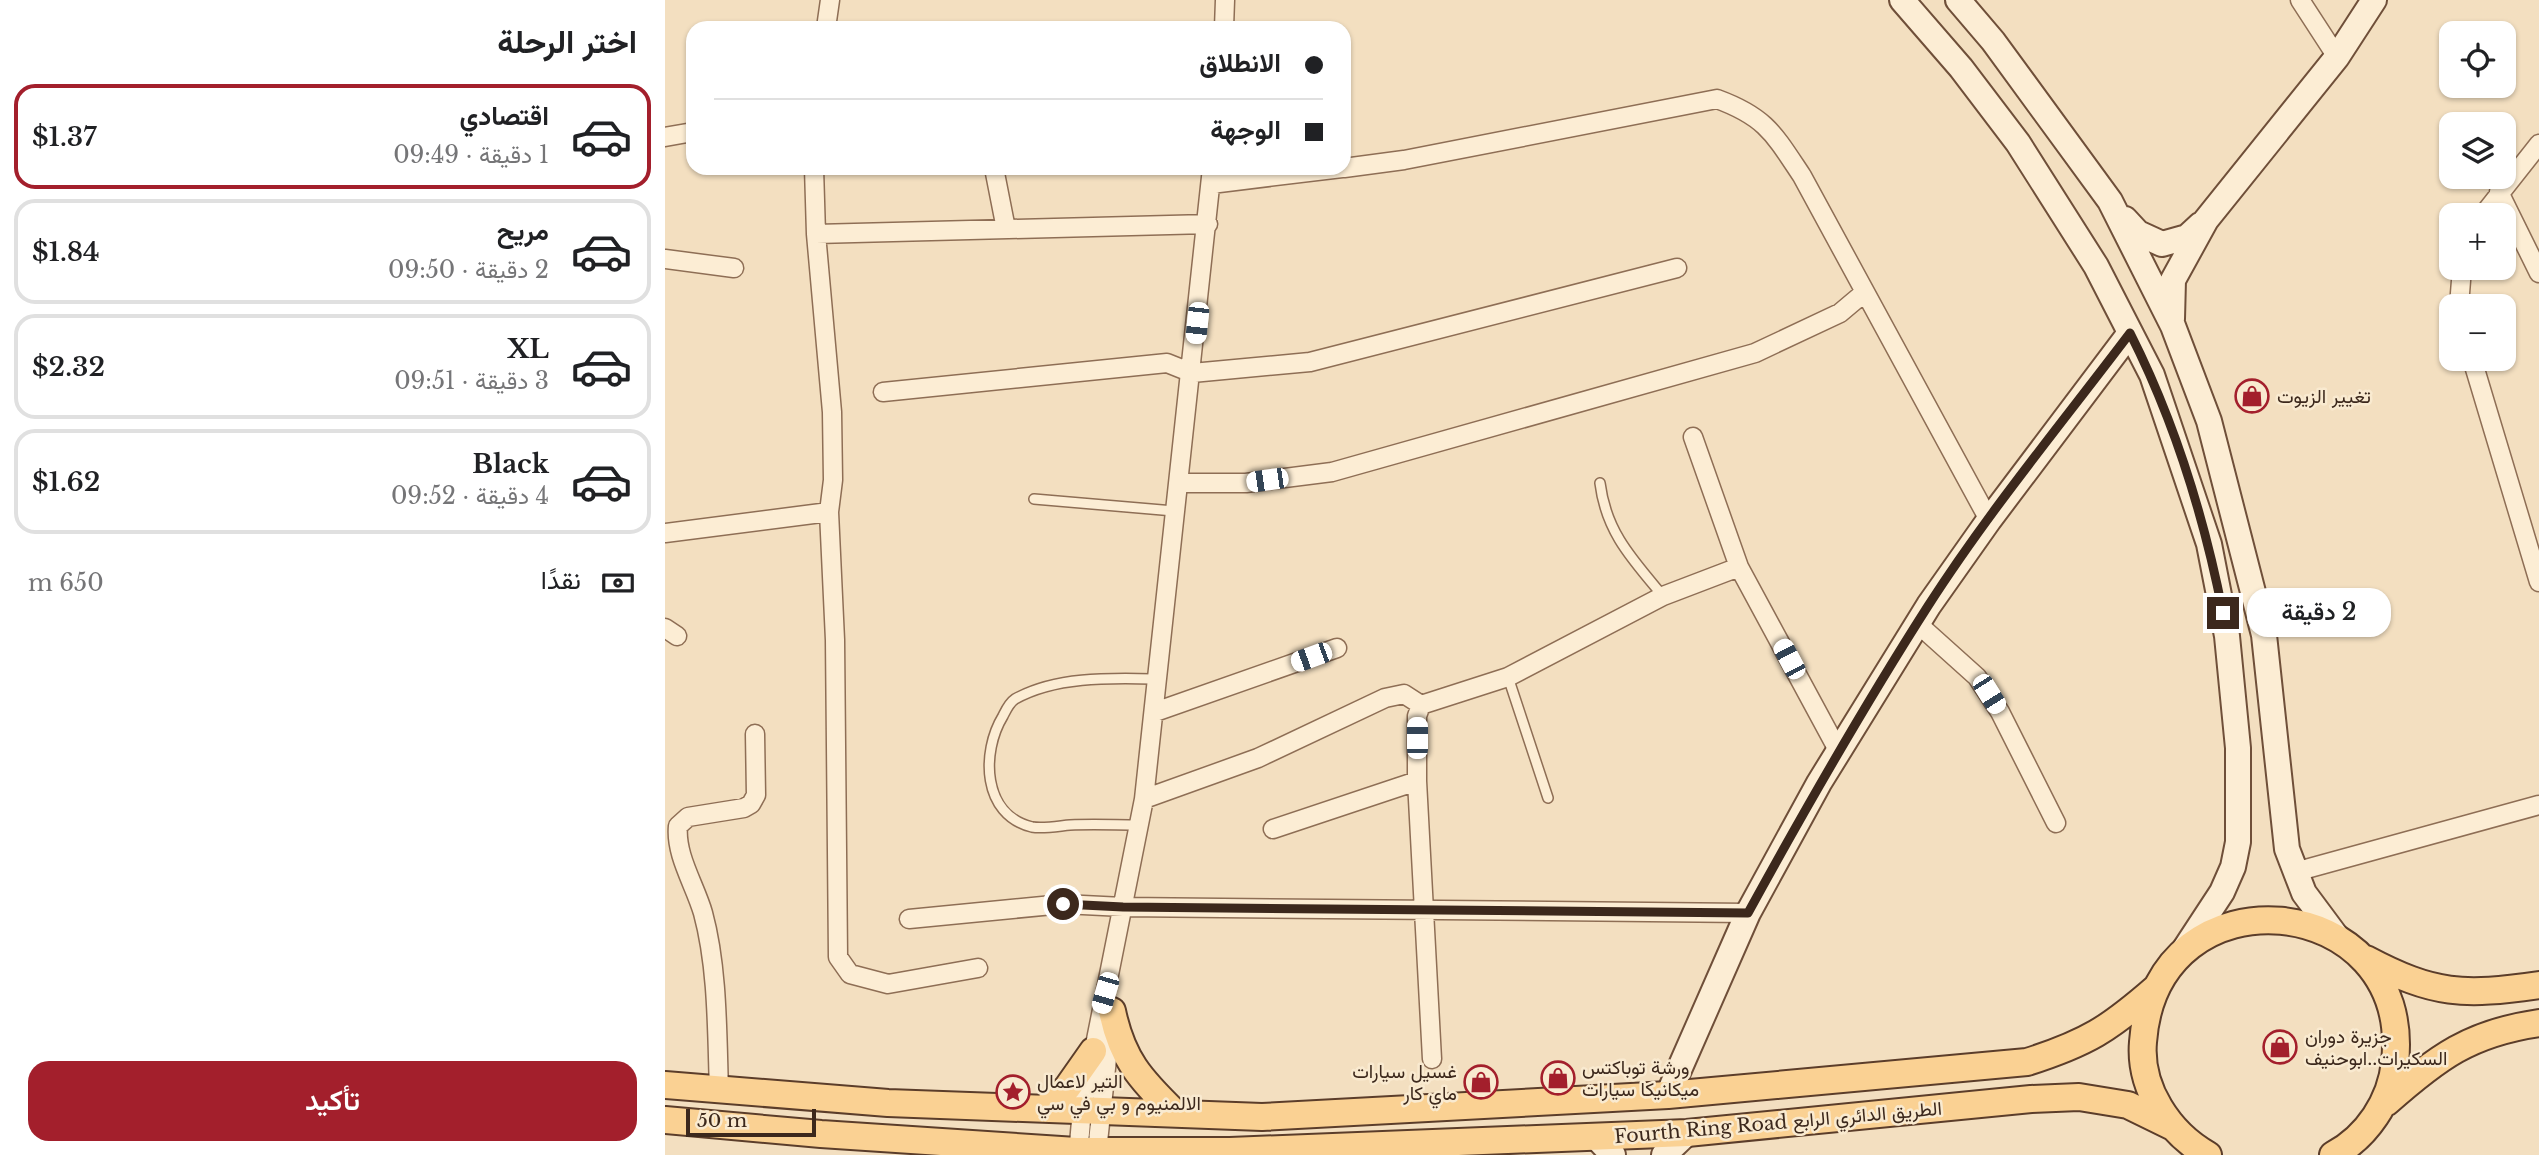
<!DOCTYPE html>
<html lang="ar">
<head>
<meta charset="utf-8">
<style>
	:root { --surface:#fff; --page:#f2f2f2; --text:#202124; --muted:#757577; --line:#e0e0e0; --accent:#a31f2c }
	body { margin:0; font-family:"Libre Baskerville",Vazirmatn,serif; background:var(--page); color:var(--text); direction:rtl; height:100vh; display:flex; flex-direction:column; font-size:26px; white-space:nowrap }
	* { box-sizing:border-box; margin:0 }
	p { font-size:23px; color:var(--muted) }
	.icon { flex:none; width:38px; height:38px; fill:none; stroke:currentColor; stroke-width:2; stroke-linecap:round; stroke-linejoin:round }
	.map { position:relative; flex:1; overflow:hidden; direction:ltr }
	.drawer { display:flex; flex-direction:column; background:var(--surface); width:665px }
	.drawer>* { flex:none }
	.banner { position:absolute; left:21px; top:21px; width:665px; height:154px; border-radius:21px; box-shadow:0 2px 5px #0004; direction:rtl; display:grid; align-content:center; height:154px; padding:0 28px; background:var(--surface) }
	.buttons { position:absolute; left:1774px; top:21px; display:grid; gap:14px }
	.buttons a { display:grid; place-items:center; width:77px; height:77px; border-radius:14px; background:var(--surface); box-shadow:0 2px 5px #0004; font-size:35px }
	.scale { position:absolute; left:21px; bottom:18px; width:130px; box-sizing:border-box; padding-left:7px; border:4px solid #3c281c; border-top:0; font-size:19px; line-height:24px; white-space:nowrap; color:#3c281c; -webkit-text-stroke:5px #f9ead0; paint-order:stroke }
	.end { position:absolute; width:32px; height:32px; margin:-16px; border:9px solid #3c281c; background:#fff; box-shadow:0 0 0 4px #fff }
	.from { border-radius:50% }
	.bubble { position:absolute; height:49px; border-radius:21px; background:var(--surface); box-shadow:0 2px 5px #0004; font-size:23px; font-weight:600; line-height:49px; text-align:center; direction:rtl }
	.car { position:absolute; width:21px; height:42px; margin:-21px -10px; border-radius:9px; box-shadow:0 0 5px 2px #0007; background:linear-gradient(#fff 24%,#345 0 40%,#fff 0 76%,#345 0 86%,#fff 0) }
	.banner b { display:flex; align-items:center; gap:24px; height:66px; font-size:26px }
	.banner b+b { border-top:2px solid var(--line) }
	.banner i { width:18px; height:18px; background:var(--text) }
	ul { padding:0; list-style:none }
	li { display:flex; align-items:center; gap:21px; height:105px; margin:0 14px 10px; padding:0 14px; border:4px solid var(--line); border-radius:21px }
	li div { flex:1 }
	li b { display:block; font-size:26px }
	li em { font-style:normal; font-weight:600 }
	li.active { border-color:var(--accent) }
	li>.icon { width:63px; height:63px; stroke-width:1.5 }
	h2 { padding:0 28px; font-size:32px; line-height:84px }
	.pay { display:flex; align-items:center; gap:18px; height:77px; padding:0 28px; font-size:26px }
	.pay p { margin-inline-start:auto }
	.primary-button { display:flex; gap:14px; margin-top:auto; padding:14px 28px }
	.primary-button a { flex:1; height:80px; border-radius:21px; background:var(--accent); color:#fff; font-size:28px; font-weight:600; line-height:80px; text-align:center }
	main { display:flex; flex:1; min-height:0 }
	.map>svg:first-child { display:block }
</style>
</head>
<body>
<main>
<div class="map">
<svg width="1874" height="1155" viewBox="0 0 1874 1155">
	<rect width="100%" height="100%" fill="#f3dfc0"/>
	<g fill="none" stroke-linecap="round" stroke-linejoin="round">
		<defs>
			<path id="lane" d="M935 483C941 532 967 559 998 596
				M369 499 509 511
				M843 677 883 798
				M474 825C451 825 428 824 405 825 394 826 378 829 367 827 317 815 316 752 338 716 341 710 344 703 350 699 391 676 446 678 491 679"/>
			<path id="street" d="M1635 0 1672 57
				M161 28 165 0
				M559 28 560 0
				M0 137 28 132
				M149 168 151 234 167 412 168 480 164 512 170 640 173 957 185 974 223 984 313 968
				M329 168 341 229
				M679 168 739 160 1052 99C1101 117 1109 134 1137 176L1324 520
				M546 184 677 168
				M1834 192 1874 273
				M1818 215 1874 144
				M151 234 543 224
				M0 259 69 268
				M1794 306 1797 268
				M1807 359 1874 582
				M218 392 502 363 527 373 645 362 1012 268
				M1028 437 1074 567 1174 752
				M515 483H581L667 472 1090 353 1175 313 1200 292
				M0 533 164 512
				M1253 624 1312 677 1335 712 1391 823
				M0 628 12 636
				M490 712 672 648
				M479 799 593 758 720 698 739 694 756 705
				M608 829 752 781
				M1630 872 1874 805
				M244 919 398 904 458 907 1083 913
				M767 1059 752 781V716L756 705 843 677 998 596 1074 567
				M54 1091C52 1034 53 968 38 913 30 885 10 855 13 826L23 817 79 808 86 804 91 795 90 734
				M413 1155 417 1110 479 799 547 168
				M428 1155 432 1151 446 1022"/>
			<path id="secondary" d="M1237 0 1296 68 1353 143 1431 266 1487 375 1544 544 1562 636 1573 748V842L1568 867 1557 892 1517 953
				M1293 0 1328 41 1445 201 1508 326 1544 421 1599 635 1622 849 1639 893 1671 936
				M1460 219 1473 233 1497 244 1522 237 1535 225
				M1507 319 1508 280 1541 220 1672 57 1709 0
				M1003 1095 1083 913 1154 783 1264 605 1324 520 1465 333
				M931 1137 948 1155
				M999 1155 1022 1133"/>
			<path id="primary" d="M1701 959C1769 995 1798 996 1874 985
				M447 1011C457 1059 475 1079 510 1113
				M0 1085 223 1103 597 1117 1003 1095 1362 1062C1422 1043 1444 1029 1491 988
				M1722 1102C1773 1057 1805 1033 1874 1023
				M380 1108 402 1088 428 1051
				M0 1120 156 1134 411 1151H565L1022 1133 1366 1099 1414 1097 1463 1105 1508 1127
				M1543 1155C1504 1133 1474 1088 1478 1042 1491 864 1749 890 1730 1062 1726 1101 1702 1137 1668 1155"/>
		</defs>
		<!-- lane casing -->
		<use href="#lane" stroke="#8e6e55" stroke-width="12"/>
		<!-- street casing -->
		<use href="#street" stroke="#8e6e55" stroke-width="21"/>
		<!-- secondary casing -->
		<use href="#secondary" stroke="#6f4f39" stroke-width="28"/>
		<!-- primary casing -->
		<use href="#primary" stroke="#5b3d2a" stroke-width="30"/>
		<!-- lane -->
		<use href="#lane" stroke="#fcedd4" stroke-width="9"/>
		<!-- street -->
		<use href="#street" stroke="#fcedd4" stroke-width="18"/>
		<!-- secondary -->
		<use href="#secondary" stroke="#fcedd4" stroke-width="24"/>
		<!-- primary -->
		<use href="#primary" stroke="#fad193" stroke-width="26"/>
	</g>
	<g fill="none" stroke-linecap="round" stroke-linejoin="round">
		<!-- route -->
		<path stroke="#3c281c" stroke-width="9" d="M398 904 458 907 1083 913C1140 809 1199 706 1263 606 1324 511 1397 423 1465 333 1509 420 1539 517 1558 613"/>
	</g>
	<!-- icons -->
	<defs>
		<symbol id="shop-ring" viewBox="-11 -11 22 22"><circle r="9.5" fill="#f9ead0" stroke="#a31f2c" stroke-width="1.5"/><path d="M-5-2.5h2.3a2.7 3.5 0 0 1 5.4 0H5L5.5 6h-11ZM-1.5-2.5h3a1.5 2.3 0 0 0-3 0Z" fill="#a31f2c"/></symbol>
		<symbol id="sight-ring" viewBox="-11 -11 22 22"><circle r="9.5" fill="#f9ead0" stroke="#a31f2c" stroke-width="1.5"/><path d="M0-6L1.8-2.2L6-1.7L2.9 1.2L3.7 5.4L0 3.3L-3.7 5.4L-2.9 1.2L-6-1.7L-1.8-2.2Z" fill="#a31f2c"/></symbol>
	</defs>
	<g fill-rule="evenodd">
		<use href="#shop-ring" x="1568" y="377" width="38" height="38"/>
		<use href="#shop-ring" x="1596" y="1028" width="38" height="38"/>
		<use href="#shop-ring" x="874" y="1059" width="38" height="38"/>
		<use href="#shop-ring" x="797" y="1063" width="38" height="38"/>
		<use href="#sight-ring" x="329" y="1073" width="38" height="38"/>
	</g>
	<g text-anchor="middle" stroke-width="5" stroke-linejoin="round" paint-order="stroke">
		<!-- poi labels -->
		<g font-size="19" fill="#3c281c" stroke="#f9ead0" text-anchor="start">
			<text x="1612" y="403">تغيير الزيوت</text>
			<text x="1640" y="1043">جزيرة دوران<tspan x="1640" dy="22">السكيرات..ابوحنيف</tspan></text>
			<text x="917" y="1074">ورشة توباكتس<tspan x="917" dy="22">ميكانيكا سيارات</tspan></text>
			<text x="792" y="1078" text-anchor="end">غسيل سيارات<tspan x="792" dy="22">ماي كار</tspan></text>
			<text x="372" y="1088">التير لاعمال<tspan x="372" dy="22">الالمنيوم و بي في سي</tspan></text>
		</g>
		<!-- street labels -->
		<g font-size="19" fill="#3c281c" stroke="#f9ead0">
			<text transform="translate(1113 1122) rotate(-5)" y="7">Fourth Ring Road الطريق الدائري الرابع</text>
		</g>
	</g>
</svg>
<div class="buttons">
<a><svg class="icon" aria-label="locate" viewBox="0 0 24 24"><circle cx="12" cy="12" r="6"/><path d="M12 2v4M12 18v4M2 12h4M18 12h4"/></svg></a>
<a><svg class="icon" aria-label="layers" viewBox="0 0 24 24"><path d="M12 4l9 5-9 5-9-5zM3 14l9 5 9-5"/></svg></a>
<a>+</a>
<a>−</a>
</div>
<div class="scale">50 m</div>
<i class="end from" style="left:398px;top:904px"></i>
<i class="end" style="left:1558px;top:613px"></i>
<div class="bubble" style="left:1582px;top:588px;width:144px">2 دقيقة</div>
<i class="car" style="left:532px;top:323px;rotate:186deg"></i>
<i class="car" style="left:602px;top:480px;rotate:262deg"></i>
<i class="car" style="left:646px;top:657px;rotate:250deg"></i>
<i class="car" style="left:1124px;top:659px;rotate:332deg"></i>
<i class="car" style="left:1324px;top:694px;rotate:148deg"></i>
<i class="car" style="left:752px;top:738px;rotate:0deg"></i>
<i class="car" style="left:440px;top:993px;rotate:196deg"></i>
<div class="banner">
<b><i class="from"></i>الانطلاق</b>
<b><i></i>الوجهة</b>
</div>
</div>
<section class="drawer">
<h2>اختر الرحلة</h2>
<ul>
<li class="active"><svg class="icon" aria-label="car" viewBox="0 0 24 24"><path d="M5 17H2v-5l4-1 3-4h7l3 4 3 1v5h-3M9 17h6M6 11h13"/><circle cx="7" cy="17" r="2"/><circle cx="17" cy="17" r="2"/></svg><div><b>اقتصادي</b><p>1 دقيقة · 09:49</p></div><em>$1.37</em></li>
<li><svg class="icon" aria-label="car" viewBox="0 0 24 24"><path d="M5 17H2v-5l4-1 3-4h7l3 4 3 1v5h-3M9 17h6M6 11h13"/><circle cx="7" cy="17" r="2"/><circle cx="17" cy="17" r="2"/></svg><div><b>مريح</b><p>2 دقيقة · 09:50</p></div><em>$1.84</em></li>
<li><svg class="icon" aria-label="car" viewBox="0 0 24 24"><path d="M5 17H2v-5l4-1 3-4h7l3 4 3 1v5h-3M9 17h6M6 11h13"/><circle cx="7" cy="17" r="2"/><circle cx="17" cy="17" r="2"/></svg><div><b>XL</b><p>3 دقيقة · 09:51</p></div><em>$2.32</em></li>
<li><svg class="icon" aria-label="car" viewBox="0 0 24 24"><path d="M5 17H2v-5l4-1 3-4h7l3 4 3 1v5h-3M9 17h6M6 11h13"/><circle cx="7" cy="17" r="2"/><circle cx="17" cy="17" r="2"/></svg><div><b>Black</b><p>4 دقيقة · 09:52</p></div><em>$1.62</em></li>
</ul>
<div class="pay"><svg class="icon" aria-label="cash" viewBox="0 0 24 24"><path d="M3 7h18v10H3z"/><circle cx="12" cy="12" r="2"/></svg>نقدًا<p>650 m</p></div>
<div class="primary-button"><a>تأكيد</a></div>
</section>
</main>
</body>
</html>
